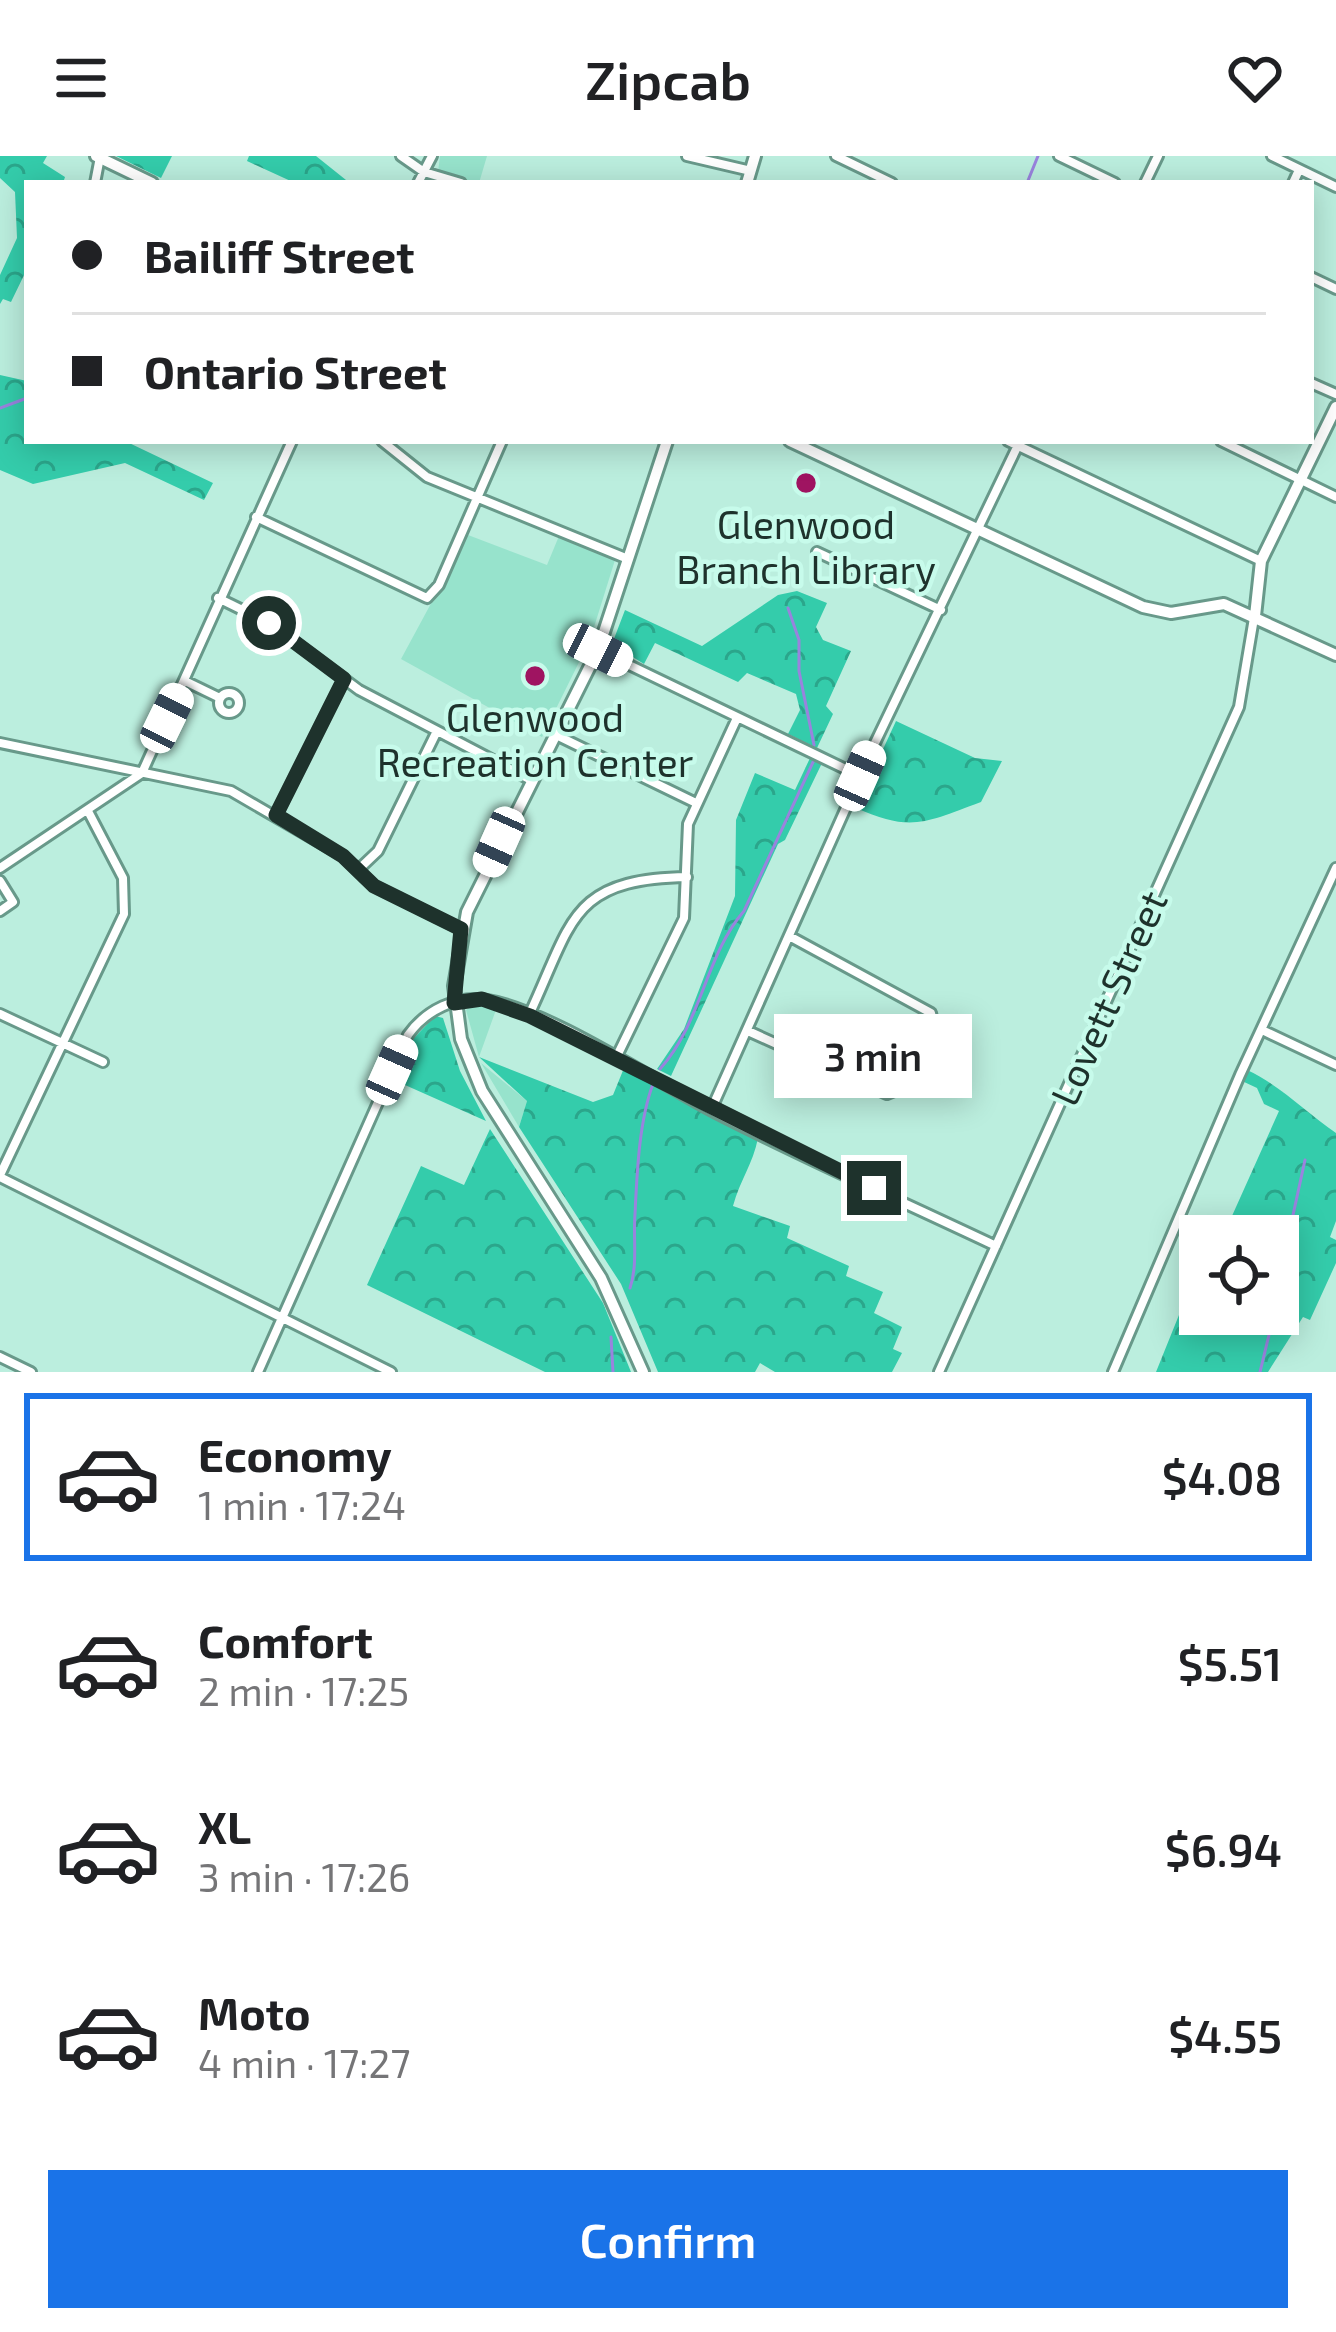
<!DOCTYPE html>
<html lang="en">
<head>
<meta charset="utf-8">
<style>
	:root { --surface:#fff; --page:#f2f2f2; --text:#202124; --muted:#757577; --line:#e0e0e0; --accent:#1a73e8 }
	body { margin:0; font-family:"Exo 2",sans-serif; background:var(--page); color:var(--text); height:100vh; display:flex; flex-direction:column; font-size:45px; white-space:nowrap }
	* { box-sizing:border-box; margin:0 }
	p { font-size:39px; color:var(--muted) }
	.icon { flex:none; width:66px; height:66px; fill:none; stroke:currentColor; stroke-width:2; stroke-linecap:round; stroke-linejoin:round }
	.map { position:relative; height:1216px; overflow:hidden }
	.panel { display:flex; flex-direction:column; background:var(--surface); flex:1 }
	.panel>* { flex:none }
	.top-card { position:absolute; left:24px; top:24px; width:1290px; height:264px; border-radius:0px; box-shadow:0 6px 30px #0003; display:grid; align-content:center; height:264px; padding:0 48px; background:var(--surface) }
	.tools { position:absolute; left:1179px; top:1059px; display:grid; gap:24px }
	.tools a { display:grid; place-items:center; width:120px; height:120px; border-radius:0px; background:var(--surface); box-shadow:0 6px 30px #0003; font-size:60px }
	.end { position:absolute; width:54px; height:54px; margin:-27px; border:15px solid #1e322c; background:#fff; box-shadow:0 0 0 6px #fff }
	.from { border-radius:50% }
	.bubble { position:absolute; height:84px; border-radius:0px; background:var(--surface); box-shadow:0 6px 30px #0003; font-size:39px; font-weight:600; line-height:84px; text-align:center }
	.car { position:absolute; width:36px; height:72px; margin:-36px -18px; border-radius:15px; box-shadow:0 0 9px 3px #0007; background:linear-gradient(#fff 24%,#345 0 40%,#fff 0 76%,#345 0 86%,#fff 0) }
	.top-card b { display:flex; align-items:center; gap:42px; height:114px; font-size:45px }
	.top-card b+b { border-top:3px solid var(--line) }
	.top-card i { width:30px; height:30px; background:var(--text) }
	ul { padding:21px 0 0; list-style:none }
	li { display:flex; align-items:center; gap:36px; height:168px; margin:0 24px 18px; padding:0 24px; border:6px solid transparent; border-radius:0px }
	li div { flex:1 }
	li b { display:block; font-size:45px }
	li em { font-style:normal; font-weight:600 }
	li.active { border-color:var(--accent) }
	li>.icon { width:108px; height:108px; stroke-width:1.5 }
	.cta { display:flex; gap:24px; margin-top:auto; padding:24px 48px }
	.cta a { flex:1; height:138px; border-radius:0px; background:var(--accent); color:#fff; font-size:48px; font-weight:600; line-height:138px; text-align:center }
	header { display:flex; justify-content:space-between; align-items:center; height:156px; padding:0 48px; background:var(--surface); font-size:54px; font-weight:600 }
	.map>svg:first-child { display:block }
</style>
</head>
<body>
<header><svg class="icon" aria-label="menu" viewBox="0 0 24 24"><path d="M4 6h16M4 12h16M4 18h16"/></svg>Zipcab<svg class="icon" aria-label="heart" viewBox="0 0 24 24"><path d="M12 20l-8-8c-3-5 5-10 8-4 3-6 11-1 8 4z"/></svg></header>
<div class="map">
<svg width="1336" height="1216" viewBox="0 0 1336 1216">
	<defs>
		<pattern id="forest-crowns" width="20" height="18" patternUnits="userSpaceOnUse" patternTransform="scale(3)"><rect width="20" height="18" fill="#34ccab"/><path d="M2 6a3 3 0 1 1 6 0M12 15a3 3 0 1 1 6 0" fill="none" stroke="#2ba68b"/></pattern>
	</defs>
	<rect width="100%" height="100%" fill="#bbeede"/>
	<!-- green -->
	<path fill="#97e3cc" d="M440 0H487L479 27 438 16Z
		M468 379 547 409 559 380 615 404 590 484 542 581 401 503Z
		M475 847 497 851 479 901 466 854Z
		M481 907 527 945 519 971Z"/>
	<!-- forest -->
	<path fill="url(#forest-crowns)" d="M0 0H47L43 7 65 21 63 27H27V113L11 146 3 143 0 148V119L17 82 15 36 0 22Z
		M116 0H172L161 22Z
		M249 0H316L346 24 295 27 247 5Z
		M0 219 27 225V285H125L213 327 204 344 125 307 33 328 0 314Z
		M797 435 827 447 816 471 823 484 851 495 826 550 833 558 817 592 788 578 800 554 796 538 747 517 738 526 655 487 644 508 612 488 625 454 702 490 778 439Z
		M896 565 975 602 1002 605 981 646C926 666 912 677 856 652Z
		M810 602 822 607 785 684 778 688 671 920 657 913 684 873 735 740 736 664 755 617 795 634Z
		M435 860 443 862 460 915 486 965 396 925 414 882Z
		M479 901 593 946 613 939 624 912 758 982C753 1008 740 1024 733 1050L790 1070 787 1082 849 1110 846 1120 883 1136 874 1157 902 1171 893 1193 902 1197 892 1216H775L760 1207 755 1216H658L621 1128 519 971 527 945Z
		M1247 914C1278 928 1306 956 1336 977V1065L1330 1081 1336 1084V1107L1310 1164 1303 1161 1268 1216H1156L1181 1154 1200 1127V1158H1278V1080H1223L1279 955 1264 948 1257 932 1242 925Z
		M490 973 603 1147 631 1216H545L367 1129 421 1010 464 1029Z"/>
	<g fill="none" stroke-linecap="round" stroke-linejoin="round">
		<!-- stream -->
		<path stroke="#9983de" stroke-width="3" d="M1027 27 1038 0
			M0 252 27 242
			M788 452 799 484V515L814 589
			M660 913C702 866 705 800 744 755L814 604
			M1278 1128 1305 1004
			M630 1132C638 1108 633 1083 635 1058 637 1017 639 965 653 928
			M1278 1147V1148
			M611 1181 613 1216
			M1260 1216 1274 1158"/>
		<defs>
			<path id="minor" d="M401 0 424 16 461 27
				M687 0 751 15
				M836 0 892 27
				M1059 0 1115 27
				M1272 0 1336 31
				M95 27 100 1
				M418 27 432 0
				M1145 27 1158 0
				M1293 27 1299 14
				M1311 121 1336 133
				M1311 227 1336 238
				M382 285 427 321 628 403
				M1008 285 1261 405
				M1221 285 1336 341
				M256 361 427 442 439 429 502 285
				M817 396 941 454
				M218 442 269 467 359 534 531 624
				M598 494 860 620
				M185 525 220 542
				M219 547a10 10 0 1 1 20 0a10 10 0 1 1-20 0Z
				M556 579 694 646
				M0 587 231 635 343 700 374 730 461 773
				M276 659 344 523
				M0 712 142 617 292 285
				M359 713 378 695 436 577
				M0 725 13 746 0 755
				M0 858 103 906
				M529 859C573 765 570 723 687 721
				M1262 874 1336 909
				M748 875 887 938 911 928 935 875 931 857 791 781
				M616 902 684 762 688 668 737 562
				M711 954 874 589 1020 285
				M0 1019 124 758 123 722 89 657
				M0 1021 391 1216
				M0 1201 31 1216
				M258 1216 408 879C426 854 456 839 487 844 547 853 658 927 716 957 808 1004 903 1046 996 1090
				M939 1216 1239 551 1254 462
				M1113 1216 1240 919 1336 712"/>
			<path id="major" d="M96 0 152 27
				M747 27 755 0
				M790 285 1143 451 1171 457 1224 448 1336 499
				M1255 460 1261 405 1336 251
				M643 1216 601 1122 482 935 461 883 454 830 467 756 598 494 667 285"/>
		</defs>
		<!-- minor casing -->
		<use href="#minor" stroke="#68998a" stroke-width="14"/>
		<!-- major casing -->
		<use href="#major" stroke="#68998a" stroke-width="16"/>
		<!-- minor -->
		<use href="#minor" stroke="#fff" stroke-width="8"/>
		<!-- major -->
		<use href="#major" stroke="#fff" stroke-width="10"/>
	</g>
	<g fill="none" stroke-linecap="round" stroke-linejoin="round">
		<!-- route -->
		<path stroke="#1e322c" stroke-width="15" d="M269 467 344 523 276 659 343 700 374 730 461 773 454 847 482 843 530 860 874 1032"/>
	</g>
	<!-- markers -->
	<g fill="#9f1461" stroke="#c7fbeb" stroke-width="4.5">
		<circle cx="806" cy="327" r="12"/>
		<circle cx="535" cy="520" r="12"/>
	</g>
	<g text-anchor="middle" stroke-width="9" stroke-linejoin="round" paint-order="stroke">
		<!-- poi labels -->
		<g font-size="39" fill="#1e322c" stroke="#c7fbeb">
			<text x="806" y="383">Glenwood<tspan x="806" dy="45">Branch Library</tspan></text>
			<text x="535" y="576">Glenwood<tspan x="535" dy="45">Recreation Center</tspan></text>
		</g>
		<!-- street labels -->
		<g font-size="39" fill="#1e322c" stroke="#c7fbeb">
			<text transform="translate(1109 842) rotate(-66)" y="14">Lovett Street</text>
		</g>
	</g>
</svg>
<div class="tools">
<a><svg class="icon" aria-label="locate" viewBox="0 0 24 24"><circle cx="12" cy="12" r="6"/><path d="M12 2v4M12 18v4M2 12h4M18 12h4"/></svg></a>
</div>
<i class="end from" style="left:269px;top:467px"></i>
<i class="end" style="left:874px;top:1032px"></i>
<div class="bubble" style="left:774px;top:858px;width:198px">3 min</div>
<i class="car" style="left:598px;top:494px;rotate:116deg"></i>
<i class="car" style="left:167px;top:562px;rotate:26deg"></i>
<i class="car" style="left:860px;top:620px;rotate:24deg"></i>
<i class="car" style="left:499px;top:686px;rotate:204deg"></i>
<i class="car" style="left:392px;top:914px;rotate:24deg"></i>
<div class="top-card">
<b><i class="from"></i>Bailiff Street</b>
<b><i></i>Ontario Street</b>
</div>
</div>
<section class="panel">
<ul>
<li class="active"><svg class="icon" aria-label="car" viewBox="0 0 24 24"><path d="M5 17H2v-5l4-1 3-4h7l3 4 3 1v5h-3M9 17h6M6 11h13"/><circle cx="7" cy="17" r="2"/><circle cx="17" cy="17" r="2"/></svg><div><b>Economy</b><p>1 min · 17:24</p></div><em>$4.08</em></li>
<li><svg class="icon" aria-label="car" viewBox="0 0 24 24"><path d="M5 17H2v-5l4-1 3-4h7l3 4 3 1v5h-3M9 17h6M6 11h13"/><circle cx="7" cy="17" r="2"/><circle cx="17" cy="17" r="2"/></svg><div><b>Comfort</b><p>2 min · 17:25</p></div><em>$5.51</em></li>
<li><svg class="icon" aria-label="car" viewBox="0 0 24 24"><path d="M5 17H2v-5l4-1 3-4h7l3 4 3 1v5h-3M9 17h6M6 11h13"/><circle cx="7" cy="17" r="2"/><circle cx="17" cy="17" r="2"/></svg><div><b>XL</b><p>3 min · 17:26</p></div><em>$6.94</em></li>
<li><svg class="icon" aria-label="car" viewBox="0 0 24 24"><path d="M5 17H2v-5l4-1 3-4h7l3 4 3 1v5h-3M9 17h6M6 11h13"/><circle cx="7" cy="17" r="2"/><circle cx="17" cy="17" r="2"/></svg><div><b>Moto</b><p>4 min · 17:27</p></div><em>$4.55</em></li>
</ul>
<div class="cta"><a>Confirm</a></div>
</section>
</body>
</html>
